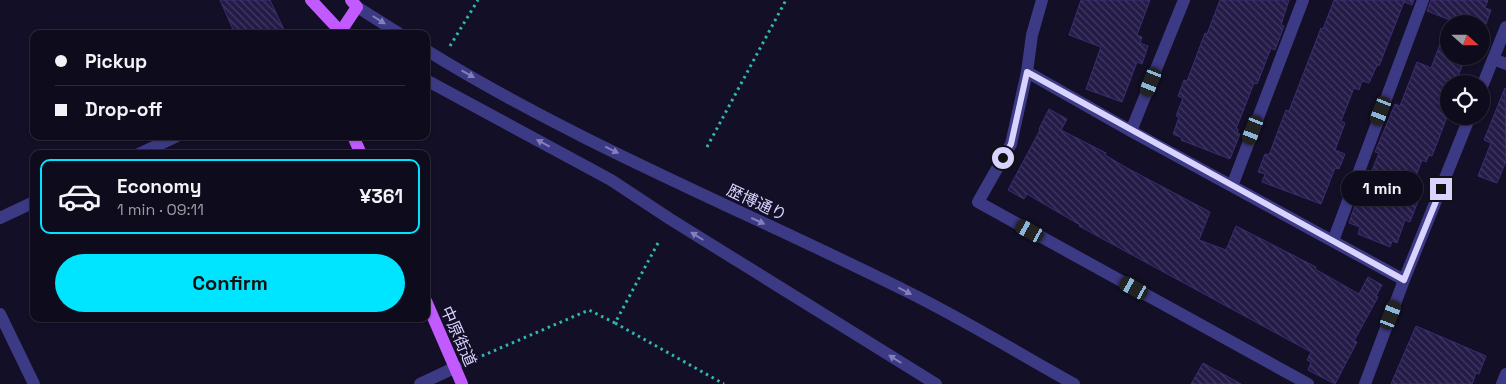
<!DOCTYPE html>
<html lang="en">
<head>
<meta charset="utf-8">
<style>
	:root { --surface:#0e0b1c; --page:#171425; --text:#f1f3f6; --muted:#9b9ba3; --line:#2e2b3b; --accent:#00e5ff }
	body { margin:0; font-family:"Space Grotesk","Noto Sans JP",sans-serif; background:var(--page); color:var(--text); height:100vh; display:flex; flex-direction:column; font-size:19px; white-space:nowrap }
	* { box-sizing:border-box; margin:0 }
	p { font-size:16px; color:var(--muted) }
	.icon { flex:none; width:28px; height:28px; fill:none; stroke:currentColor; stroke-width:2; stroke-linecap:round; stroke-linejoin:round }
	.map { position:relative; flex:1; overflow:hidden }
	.details { position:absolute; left:30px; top:150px; width:400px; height:172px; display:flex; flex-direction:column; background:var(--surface); border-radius:10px; box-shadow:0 1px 4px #0004,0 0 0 1px var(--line) }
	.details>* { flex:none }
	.hud { position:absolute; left:30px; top:30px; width:400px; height:110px; border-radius:10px; box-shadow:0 1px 4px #0004,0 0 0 1px var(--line); display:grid; align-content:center; height:110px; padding:0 25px; background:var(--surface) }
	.needle { width:32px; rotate:111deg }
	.fabs { position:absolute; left:1440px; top:15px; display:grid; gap:10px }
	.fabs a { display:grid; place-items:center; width:50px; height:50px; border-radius:50%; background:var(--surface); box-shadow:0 1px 4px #0004,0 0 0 1px var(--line); font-size:25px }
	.end { position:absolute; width:22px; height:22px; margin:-11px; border:6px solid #d9d4ff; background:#111; box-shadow:0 0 0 2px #111 }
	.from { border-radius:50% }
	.bubble { position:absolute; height:35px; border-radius:18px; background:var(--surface); box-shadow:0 1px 4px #0004,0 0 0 1px var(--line); font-size:16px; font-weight:700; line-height:35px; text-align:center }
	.car { position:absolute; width:15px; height:30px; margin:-15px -8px; border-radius:6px; box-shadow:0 0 4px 1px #0007; background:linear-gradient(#222 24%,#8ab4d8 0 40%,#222 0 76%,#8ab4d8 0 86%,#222 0) }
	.hud b { display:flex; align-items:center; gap:18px; height:48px; font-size:19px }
	.hud b+b { border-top:1px solid var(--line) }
	.hud i { width:12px; height:12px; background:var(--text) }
	ul { padding:9px 0 0; list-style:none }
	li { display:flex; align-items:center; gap:15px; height:75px; margin:0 10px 8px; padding:0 15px; border:2px solid transparent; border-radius:10px }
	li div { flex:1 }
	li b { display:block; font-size:19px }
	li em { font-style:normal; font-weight:700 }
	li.current { border-color:var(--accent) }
	li>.icon { width:45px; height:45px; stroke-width:1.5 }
	.primary-button { display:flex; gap:10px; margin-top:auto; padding:10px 25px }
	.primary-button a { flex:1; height:58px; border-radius:30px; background:var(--accent); color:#111; font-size:20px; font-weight:700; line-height:58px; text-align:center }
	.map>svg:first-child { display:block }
</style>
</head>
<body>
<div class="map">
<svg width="1506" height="384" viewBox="0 0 1506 384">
	<defs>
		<pattern id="building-back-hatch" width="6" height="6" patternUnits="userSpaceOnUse" patternTransform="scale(1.25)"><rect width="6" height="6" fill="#241b47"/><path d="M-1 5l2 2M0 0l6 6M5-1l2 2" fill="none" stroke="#433b63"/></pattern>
	</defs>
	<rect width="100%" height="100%" fill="#130f26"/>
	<!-- building -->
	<path fill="url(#building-back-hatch)" stroke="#3b2d73" d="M220 0H270L286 34H235Z
		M1081 0H1150L1137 35 1142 37 1140 43 1148 46 1142 64 1137 62 1122 102 1086 89 1101 47 1069 35Z
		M1220 0H1289L1281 25 1284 26 1275 50 1271 48 1257 84 1254 83 1236 129H1238L1237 133 1240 134 1230 159 1181 140 1182 138 1173 134 1179 117 1176 116 1183 98 1178 96 1184 80 1187 81 1205 33 1207 34Z
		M1334 0H1414L1412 5 1404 2 1379 66 1377 65 1369 83 1362 81 1359 90 1354 88 1341 121 1345 123 1335 150 1345 154 1339 169 1335 168 1321 204 1262 182 1265 174 1258 172 1265 154 1269 155 1286 110 1289 111 1321 28 1323 29Z
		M1431 0H1488L1485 8 1491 10 1486 24H1448L1450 20 1427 11Z
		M1447 26H1449V56H1466L1455 84H1449V112L1432 156 1429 155 1426 162 1422 160 1410 192 1420 196 1410 222 1405 220 1397 243 1392 241 1390 247 1358 234 1360 227 1349 223 1359 194 1362 195 1379 153 1375 152 1395 104 1400 106 1417 62 1431 68Z
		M1505 88 1506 161 1497 183 1478 176 1491 143 1484 140Z
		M1049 109 1067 119 1061 130 1106 153 1105 155 1127 168 1210 212 1199 240 1226 250 1236 226 1316 267 1315 269 1359 294 1368 277 1382 285 1376 296 1378 297 1354 341 1357 342 1335 384 1308 370 1311 362 1307 360 1311 352 1079 226 1080 225 1027 194 1024 199 1008 190 1040 130 1039 129Z
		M1416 326 1486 356 1479 374 1476 373 1472 384H1391Z
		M1203 363 1241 384H1191Z"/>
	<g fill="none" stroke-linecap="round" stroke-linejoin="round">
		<!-- path -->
		<path stroke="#2fb8b0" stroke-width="3" stroke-dasharray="2.5 4" stroke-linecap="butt" d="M450 46 478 0
			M707 147 786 0
			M658 243 615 323 724 384
			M470 361 589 310 615 323"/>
		<!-- minor -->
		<path stroke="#3d3a85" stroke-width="12" d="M1042 0 1032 35 1027 72 1011 144 978 202 1308 384
			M357 7 400 34
			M426 50C578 144 746 211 906 291 963 319 1018 353 1074 384
			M1493 59 1506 64
			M1027 72 1131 131 1404 280
			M426 80 611 180 670 219 936 384
			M1481 89 1506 27
			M1131 131 1184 0
			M139 154 177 136
			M1232 186 1303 0
			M0 218 34 202
			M1333 241 1423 0
			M0 314 34 384
			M420 384 456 367
			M1365 384 1404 280 1470 116
			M1502 384 1506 374"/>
		<!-- major -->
		<path stroke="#c25bff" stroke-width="12" d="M311 0 340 31
			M339 34 357 7 351 0
			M353 136 361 154
			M426 301 462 384"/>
	</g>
	<!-- one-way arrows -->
	<defs><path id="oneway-solid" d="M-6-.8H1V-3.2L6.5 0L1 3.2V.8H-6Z" transform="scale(1.25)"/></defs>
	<g fill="#837fbc">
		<use href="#oneway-solid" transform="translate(379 20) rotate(32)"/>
		<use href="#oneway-solid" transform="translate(468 74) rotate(29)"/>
		<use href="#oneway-solid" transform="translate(543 143) rotate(-152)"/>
		<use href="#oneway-solid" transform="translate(612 150) rotate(26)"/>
		<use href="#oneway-solid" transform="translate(758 221) rotate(25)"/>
		<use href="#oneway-solid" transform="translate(697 236) rotate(-148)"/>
		<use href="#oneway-solid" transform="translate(905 291) rotate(27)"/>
		<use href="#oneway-solid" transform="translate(895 359) rotate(-148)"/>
	</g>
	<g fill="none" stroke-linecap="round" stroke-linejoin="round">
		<!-- route -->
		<path stroke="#d9d4ff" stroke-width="6" d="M1003 158 1011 144 1027 72 1404 280 1441 189"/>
	</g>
	<g text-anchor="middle" stroke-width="4" stroke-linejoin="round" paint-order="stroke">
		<!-- street labels -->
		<g font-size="16" fill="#d9d4ff" stroke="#130f26">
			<text transform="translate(757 202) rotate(25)" y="6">歴博通り</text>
			<text transform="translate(459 336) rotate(66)" y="6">中原街道</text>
		</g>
	</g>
</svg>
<div class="fabs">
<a><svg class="needle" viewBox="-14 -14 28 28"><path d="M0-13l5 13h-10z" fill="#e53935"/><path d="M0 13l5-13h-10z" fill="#9b9ba3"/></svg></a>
<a><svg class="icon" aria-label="locate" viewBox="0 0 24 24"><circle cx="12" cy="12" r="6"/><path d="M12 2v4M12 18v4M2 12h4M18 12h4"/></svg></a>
</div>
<i class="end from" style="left:1003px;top:158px"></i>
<i class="end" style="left:1441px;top:189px"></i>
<div class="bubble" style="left:1341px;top:171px;width:82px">1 min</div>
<i class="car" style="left:1151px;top:82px;rotate:202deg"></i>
<i class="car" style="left:1381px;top:111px;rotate:201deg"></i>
<i class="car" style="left:1253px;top:130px;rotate:201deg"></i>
<i class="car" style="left:1030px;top:231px;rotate:299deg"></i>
<i class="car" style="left:1134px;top:288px;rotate:299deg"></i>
<i class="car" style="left:1391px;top:315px;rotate:21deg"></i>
<div class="hud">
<b><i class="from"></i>Pickup</b>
<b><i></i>Drop-off</b>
</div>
<section class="details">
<ul>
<li class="current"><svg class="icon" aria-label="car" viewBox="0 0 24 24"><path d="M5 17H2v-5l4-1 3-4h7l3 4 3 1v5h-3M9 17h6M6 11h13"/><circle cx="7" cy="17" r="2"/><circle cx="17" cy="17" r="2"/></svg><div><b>Economy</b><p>1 min · 09:11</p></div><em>¥361</em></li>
</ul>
<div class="primary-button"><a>Confirm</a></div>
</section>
</div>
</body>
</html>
